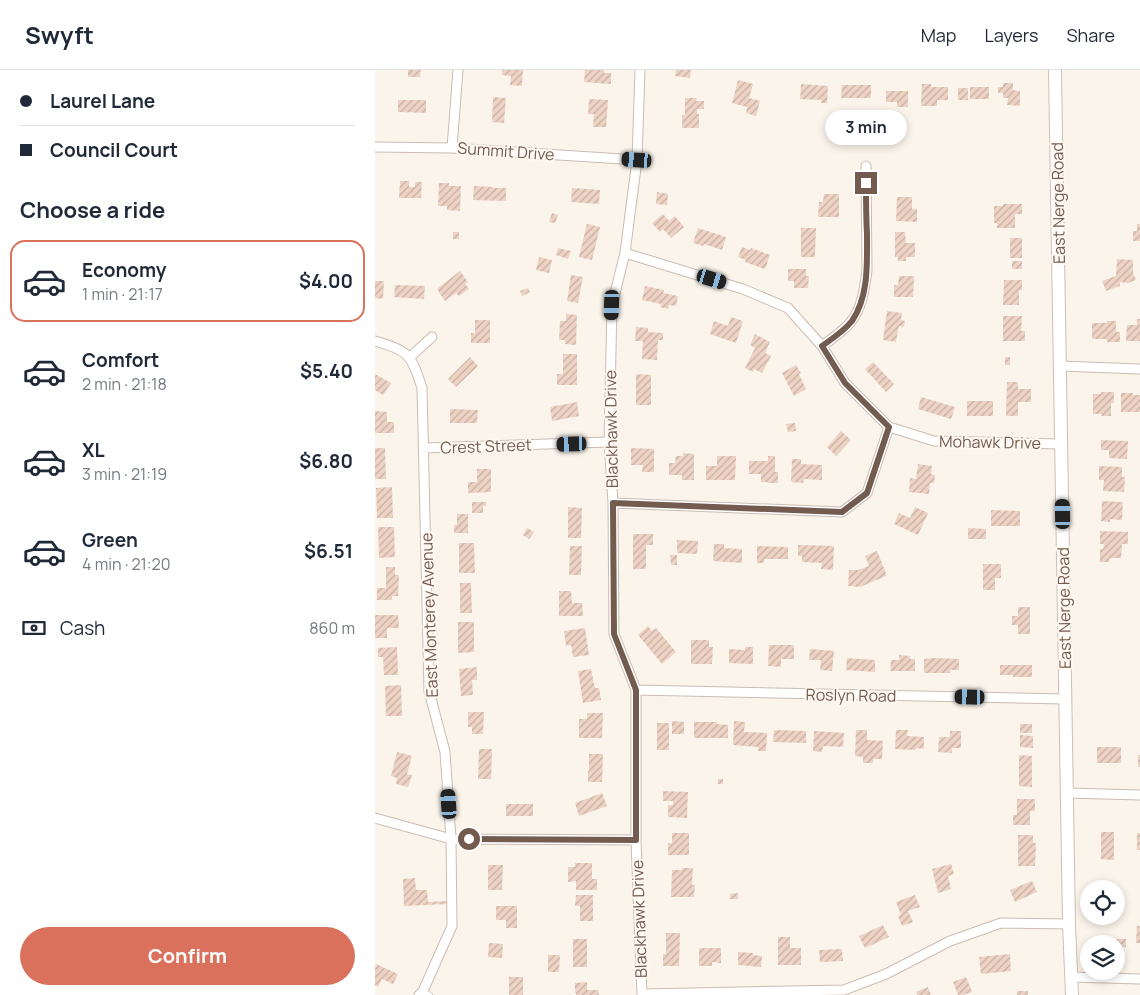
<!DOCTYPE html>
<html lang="en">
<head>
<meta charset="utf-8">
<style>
	:root { --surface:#fff; --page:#f2f2f3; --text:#1f2937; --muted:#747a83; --line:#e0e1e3; --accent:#d9715c }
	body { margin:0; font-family:Manrope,sans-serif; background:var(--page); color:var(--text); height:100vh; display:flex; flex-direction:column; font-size:19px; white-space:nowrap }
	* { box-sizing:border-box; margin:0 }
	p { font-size:16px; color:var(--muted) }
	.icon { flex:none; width:28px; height:28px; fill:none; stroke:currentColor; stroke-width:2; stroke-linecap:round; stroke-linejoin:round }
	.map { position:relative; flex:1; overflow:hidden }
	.side { display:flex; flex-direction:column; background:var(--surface); width:375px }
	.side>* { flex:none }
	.banner { display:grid; align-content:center; height:110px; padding:0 20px; background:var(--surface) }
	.buttons { position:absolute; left:705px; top:810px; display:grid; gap:10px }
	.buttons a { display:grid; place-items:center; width:45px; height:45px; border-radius:50%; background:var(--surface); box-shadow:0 2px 8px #0003; font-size:25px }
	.end { position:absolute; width:22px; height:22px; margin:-11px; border:6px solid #745b50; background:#fff; box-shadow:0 0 0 2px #fff }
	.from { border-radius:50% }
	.bubble { position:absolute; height:35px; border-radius:18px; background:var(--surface); box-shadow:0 2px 8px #0003; font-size:16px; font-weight:700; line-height:35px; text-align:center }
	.car { position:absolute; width:15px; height:30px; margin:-15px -8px; border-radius:6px; box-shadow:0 0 4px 1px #0007; background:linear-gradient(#222 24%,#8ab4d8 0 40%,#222 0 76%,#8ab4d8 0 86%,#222 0) }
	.banner b { display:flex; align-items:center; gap:18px; height:48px; font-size:19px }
	.banner b+b { border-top:1px solid var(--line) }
	.banner i { width:12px; height:12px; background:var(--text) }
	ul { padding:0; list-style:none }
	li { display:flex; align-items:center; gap:15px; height:82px; margin:0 10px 8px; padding:0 10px; border:2px solid transparent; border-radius:15px }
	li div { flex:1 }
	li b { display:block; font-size:19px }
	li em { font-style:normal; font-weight:700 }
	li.on { border-color:var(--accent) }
	li>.icon { width:45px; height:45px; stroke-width:1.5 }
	h2 { padding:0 20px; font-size:22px; line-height:60px }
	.pay { display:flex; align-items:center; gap:12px; height:55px; padding:0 20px; font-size:19px }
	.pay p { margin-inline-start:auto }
	.action { display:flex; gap:10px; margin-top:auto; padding:10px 20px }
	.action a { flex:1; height:58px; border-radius:30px; background:var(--accent); color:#fff; font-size:20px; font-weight:700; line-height:58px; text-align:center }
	header { display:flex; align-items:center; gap:30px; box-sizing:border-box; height:70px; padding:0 25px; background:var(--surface); border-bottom:1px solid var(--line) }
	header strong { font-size:24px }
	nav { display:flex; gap:28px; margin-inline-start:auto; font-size:18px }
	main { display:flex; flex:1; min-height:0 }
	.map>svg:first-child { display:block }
</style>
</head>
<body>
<header>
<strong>Swyft</strong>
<nav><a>Map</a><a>Layers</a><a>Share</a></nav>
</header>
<main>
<section class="side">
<div class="banner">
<b><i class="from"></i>Laurel Lane</b>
<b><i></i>Council Court</b>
</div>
<h2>Choose a ride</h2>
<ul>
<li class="on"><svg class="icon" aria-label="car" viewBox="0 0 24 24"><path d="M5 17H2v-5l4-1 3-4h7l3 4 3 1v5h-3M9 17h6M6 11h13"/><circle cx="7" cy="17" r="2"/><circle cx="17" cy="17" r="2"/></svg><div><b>Economy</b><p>1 min · 21:17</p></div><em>$4.00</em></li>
<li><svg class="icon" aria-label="car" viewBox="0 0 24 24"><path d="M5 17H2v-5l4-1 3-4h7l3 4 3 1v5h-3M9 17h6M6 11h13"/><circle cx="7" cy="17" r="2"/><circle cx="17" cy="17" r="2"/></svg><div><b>Comfort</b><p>2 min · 21:18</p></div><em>$5.40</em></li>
<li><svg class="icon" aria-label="car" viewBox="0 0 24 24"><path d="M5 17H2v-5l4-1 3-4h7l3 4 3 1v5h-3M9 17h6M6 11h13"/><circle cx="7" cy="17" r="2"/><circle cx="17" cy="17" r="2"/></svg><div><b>XL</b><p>3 min · 21:19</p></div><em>$6.80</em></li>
<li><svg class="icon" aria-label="car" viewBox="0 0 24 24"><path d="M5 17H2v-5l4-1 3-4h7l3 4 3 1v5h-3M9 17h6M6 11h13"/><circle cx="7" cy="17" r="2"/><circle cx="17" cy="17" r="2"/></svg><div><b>Green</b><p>4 min · 21:20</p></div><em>$6.51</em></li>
</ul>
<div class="pay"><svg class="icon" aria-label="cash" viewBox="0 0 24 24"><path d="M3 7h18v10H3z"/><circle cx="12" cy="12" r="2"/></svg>Cash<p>860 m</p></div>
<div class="action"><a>Confirm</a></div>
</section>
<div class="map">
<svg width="765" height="925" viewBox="0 0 765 925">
	<defs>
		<pattern id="building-hatch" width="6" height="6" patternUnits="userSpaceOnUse" patternTransform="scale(1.25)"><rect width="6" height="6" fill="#eed3c5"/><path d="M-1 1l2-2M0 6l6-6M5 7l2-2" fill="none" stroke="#c5aea2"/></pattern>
	</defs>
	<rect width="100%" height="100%" fill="#fbf4eb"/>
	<!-- building -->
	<path fill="url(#building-hatch)" d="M33 0H46L45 7H33Z
		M127 0H148L147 16 135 15 136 6 127 5Z
		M210 0H229V3H236V14L209 12Z
		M301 0H316L315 8 300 6Z
		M363 10 378 14 374 28 385 31 381 46 371 43 372 37 357 33Z
		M628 13H638V20L645 21V36L632 35 633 28H628V23H623V17H628Z
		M426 14 453 16 452 33H446V30L425 29Z
		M547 14H556V17H573V30H562V36H546Z
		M467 15H496V28H466Z
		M595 17H614V29H595Z
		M583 18H593V30H583Z
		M511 21H533V37H522V32H511Z
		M118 27 131 28 129 53 117 52Z
		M310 28H322L321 31H329V39H322V44H324V58H307V45H310Z
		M214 29 233 30 231 57H218L219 44H213Z
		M23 30H51V43L23 42Z
		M25 111H34V117H40V112H47L46 128H24Z
		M64 113H74V116H86L85 141 72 140V136H63Z
		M99 116 118 117V118H131V131L98 130Z
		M197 118 225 120 224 134 196 132Z
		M282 122 293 124 292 135 281 134Z
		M449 124H464V147H443L444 132H448Z
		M522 127H537V139H542V152L521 151Z
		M628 134H647V144H640V158H622V153H619V136H628Z
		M177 143 183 145 180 153 174 152Z
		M288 144 294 151 300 146 309 157 296 168 288 159 285 162 277 153Z
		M212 154 225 157 217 190 204 187Z
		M762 154H765V171H758V161H762Z
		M323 158 351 167 347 180 329 174 328 176 318 173Z
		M426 158H441L440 187H426Z
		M78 162H84V169H78Z
		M520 162H530L531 173H540V187H531V191H523V187H520Z
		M635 168H647V188H635Z
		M367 177 375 180 376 178 395 185 390 199 370 192 371 190 363 187Z
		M183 178 196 181 193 189 181 185Z
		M164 187 177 190 174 203 161 200Z
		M742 189 758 190V203L761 210 753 213 745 212V216L731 221 727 211 741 206Z
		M637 191H647V199H637Z
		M413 199H431V206H434L433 218H419V211H413Z
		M85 201 93 212 90 214 94 219 84 226 81 223 70 231 62 219Z
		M196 205 208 207 203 233 192 231Z
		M524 206H539L538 227H519V215H523Z
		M629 210H647V220H644V235H628Z
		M0 211H9L8 229 0 228Z
		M20 215 50 216 49 229 19 227Z
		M270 216 289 220 288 223 303 226 301 236 294 235 293 239 285 237 286 234 267 230Z
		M153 218 155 222 147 226 145 221Z
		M512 241 527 243 526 250 530 251 529 257 524 256 521 272 508 270Z
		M191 244 202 245 201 275 190 274V270H184L185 251H191Z
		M628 246H647L646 261H650V271H628Z
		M356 247 368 251 361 273 335 264 339 251 353 256Z
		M762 249H765V271H751L752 255H762Z
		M100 250H115V273H96V263H100Z
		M732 251H741V262H745V272H732V269H717V253H732Z
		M261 257 273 258V262L288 263V270H283L282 290 267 289 268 271H260Z
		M380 264 395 272 390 283 396 286 387 303 379 299 378 302 370 298 380 278 375 275Z
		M188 284H202V315H182V304H188Z
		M95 287 103 296 81 317 73 309Z
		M630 287H635V295H630Z
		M498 292 519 314 511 322 490 299Z
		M421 295 426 303 424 304 431 319 419 326 407 303Z
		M0 304 16 313 8 325 0 320Z
		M261 304 276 305V335H261Z
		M632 312H643V319H656V332H643V346H631Z
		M726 322H739V333H736V346H726L727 344H718V324H726Z
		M746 323H758V325H765V342H746Z
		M546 327 580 337 576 349 543 339Z
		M592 331H618V346H592Z
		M202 332 204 346 177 351 175 337Z
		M75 339 103 340 102 353H75Z
		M0 341 12 342V352H19V363H0Z
		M420 353 421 361 413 362 411 354Z
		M466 361 476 370 461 386 452 377Z
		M726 370 753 371 752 389 734 388V380H726Z
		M0 378H10L11 409H0Z
		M256 378 279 379V402H267L268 395H256Z
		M308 383 319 384V410H307V405H294V393H300L301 386H308Z
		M342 386H361L360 410H331V396H342Z
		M393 386H400V402H403V413H392V412H386V404H374V391H393Z
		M417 389H426V394L447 395V410L429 409 428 413 416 412Z
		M543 394 557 396 556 404 560 405 559 413H555L554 424 534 422 535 408 541 409Z
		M724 396 747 397V407H750L749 422 728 421 729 410H724Z
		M102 399H116V422L93 423V412H102Z
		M17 417 18 448H2L1 418Z
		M727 431 748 432 747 450 735 449V452L726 451Z
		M97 432H111V436H108V443H97Z
		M193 437 207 438 206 468H193Z
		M540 437 553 443 543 465 519 454 524 443 535 448Z
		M616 440 645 441V456H616Z
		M82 444H93V463H79V455H82Z
		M3 457H19L20 487 4 488Z
		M152 458 159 462 154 469 148 465Z
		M593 458 611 459V469H593Z
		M725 461 753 462V474H747L746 488H735L734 492H725V479H728L729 474H725Z
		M258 464H278V475H271V499H258Z
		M302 470 323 471 322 484 302 483Z
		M84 473H99L100 503H84Z
		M339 474H349V478L367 479V493L338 491Z
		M423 475 459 476 458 500 446 499 447 493 427 492V486H423Z
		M195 476H207L206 505H194Z
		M382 476 413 477V489H389V493H382Z
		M502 481 511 503V506L485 517 473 516 474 500H483L494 496 490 486Z
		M295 485H302V495H296Z
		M608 494H626V508H620V520H608Z
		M11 497H20V505H24L23 526H17V530H2V518H11Z
		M85 513H96L97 543H85Z
		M184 521H196L197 533H207L208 546H184Z
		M643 537H655V564H643V555H637V546H643Z
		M0 545H23L24 558H12V568H0Z
		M83 552H99V582L83 583Z
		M273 556 277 561 281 558 301 582 287 594 263 565Z
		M210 558 214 585 198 587 196 575 191 576 189 561Z
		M316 570H334V577H338L337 594H316Z
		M394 575H419V589H406V597L393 596Z
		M22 577 23 605H9L8 587H3V578Z
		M370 577H378V594L354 593V579L370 580Z
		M435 579 459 581 457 601 445 600 446 590H434Z
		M524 585 535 586V589H540V601H515L516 590H524Z
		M472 588 500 590V602L471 600Z
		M559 588 584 589V600H575V603H549V589Z
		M625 595H657V607H638V605H625Z
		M102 597V610H97L98 625 86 626 84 599Z
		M216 599 220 618H224L226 630 208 633 203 601Z
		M26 615 27 646H11L10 616Z
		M93 642H109L108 664H97V657H93Z
		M212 643H228L227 668H204V649H212Z
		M297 651 309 652V664H297Z
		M359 651 370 652 369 662 392 663 391 681H383V677L358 675Z
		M319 652H342V654L353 655V668H319Z
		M282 653H294V680H282Z
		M645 654H657V663H645Z
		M399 660 431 661V673L398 672Z
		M481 660H492V670L508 671 507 689H498V693H488V687L480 686Z
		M521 660H533L532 666 549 667V679L541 678V680L520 679Z
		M439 661 469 663 468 677 448 676 447 682 438 681Z
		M575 661H586V678H577V683L563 682 564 667H575Z
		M645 665 658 666V678L645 677Z
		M722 677H746V693H722Z
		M104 679H117L116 709H103Z
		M22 682 37 686 32 704 37 705 33 717 21 714 22 708 16 706Z
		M214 684H228L227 712H213V701H214Z
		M644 685 657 686V717L644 716Z
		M763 685H765V697H763Z
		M343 709H348V714H343Z
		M288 721 313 722 312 748 293 747V735H298V731H288Z
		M227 723 232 736 204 746 200 733Z
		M642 729H660V741H655V755H638V745H642Z
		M131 734H158V746H131Z
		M726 762H739V790L726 789Z
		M297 763H314V785H293V773H297Z
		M762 763H765V780H762Z
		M643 765H658V773H661L660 796H643Z
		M200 793H217V809H222V820H201V811L193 812V797H200Z
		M576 794 579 804 573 806 576 819 563 823 557 799Z
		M113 795H128L127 820H113Z
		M307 798H318L317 815H320L319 827H296L297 800H307Z
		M40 808 41 820H52L53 832 72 831V834L29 836 28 809Z
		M657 811 662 822 640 832 635 820Z
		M363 823V829H355V824Z
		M201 825H218V851H205V836H200Z
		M540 825 545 837 533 841 538 852 527 856 523 846 526 845 521 832Z
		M121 836H142V858H131V850H121Z
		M508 855 514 867 490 878 484 866Z
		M762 856H765V873H761Z
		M291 863H305L304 896H288V884H291Z
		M403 867H415V878H426V895H403Z
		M198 869H212V897H198Z
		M742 869H751V877H742Z
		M114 873 128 874 127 888 113 887Z
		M324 878H346V893L337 892V896H324Z
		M467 879 468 891 445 892 444 880Z
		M363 882 378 883V885L387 886 386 897 363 895Z
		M635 884 636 901 606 904 604 887Z
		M173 885H185L184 902H173Z
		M1 894 23 904 18 914 7 909 3 917 0 915V897Z
		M134 907H148V925H134Z
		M591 907 597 922 588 925H583L578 912Z
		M212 912V920H223L224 925H201V923H200V913Z
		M553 917 556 925H542L541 922Z
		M642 921H653V925H642Z"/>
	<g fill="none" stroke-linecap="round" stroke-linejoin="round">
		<defs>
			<path id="lane" d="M48 921 55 925"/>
			<path id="street" d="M265 0 262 90 250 183 237 235 234 372 238 433 239 564 261 620V770L267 925
				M0 77 77 78 262 90
				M77 78 83 0
				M250 183 368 219 413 238 447 276 470 313 514 357 559 371 686 374
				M0 271C34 281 36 284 47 318L54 621 70 682 76 769 77 856 48 921 44 925
				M447 276C457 269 467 262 475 253 487 239 490 217 492 200L491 96
				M35 287 57 267
				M685 296 765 299
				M49 378 234 372
				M238 433 467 442 492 423 514 357
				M261 620 691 629
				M692 723 765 725
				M0 748 76 769 261 770
				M696 907 765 909
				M267 924 469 920 511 904 575 871 626 853 694 854"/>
			<path id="secondary" d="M680 0 694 854 697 925"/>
		</defs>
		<!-- lane casing -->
		<use href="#lane" stroke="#ccbcb1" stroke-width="6"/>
		<!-- street casing -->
		<use href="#street" stroke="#ccbcb1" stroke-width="11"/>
		<!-- secondary casing -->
		<use href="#secondary" stroke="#d1beb2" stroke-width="14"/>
		<!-- lane -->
		<use href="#lane" stroke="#fff" stroke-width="4.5"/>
		<!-- street -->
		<use href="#street" stroke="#fff" stroke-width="9"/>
		<!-- secondary -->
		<use href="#secondary" stroke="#fff" stroke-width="12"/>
	</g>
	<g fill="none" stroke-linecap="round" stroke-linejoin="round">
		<!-- route -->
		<path stroke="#745b50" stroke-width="6" d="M94 769 261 770V620L239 564 238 433 467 442 492 423 514 357 470 313 447 276C457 269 469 261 477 251 494 226 492 193 492 164 491 147 491 130 491 113"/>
	</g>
	<g text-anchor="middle" stroke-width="4" stroke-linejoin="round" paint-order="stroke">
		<!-- street labels -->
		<g font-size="16" fill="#745b50" stroke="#fef8f1">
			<text transform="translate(131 81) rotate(4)" y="6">Summit Drive</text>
			<text transform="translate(683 133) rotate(-91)" y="6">East Nerge Road</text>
			<text transform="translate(236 359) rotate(-91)" y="6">Blackhawk Drive</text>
			<text transform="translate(615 372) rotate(1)" y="6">Mohawk Drive</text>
			<text transform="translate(111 376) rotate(-2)" y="6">Crest Street</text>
			<text transform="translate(689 538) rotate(-91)" y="6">East Nerge Road</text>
			<text transform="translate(54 545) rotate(-92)" y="6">East Monterey Avenue</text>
			<text transform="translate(476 625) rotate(1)" y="6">Roslyn Road</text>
			<text transform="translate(264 849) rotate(-92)" y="6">Blackhawk Drive</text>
		</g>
	</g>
</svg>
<div class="buttons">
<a><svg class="icon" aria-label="locate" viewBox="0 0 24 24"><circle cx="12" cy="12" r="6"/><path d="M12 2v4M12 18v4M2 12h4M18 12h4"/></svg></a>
<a><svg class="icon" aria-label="layers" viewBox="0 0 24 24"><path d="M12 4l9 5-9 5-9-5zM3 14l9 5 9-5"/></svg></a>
</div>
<i class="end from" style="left:94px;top:769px"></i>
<i class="end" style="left:491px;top:113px"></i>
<div class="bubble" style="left:450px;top:40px;width:82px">3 min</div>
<i class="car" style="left:262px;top:90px;rotate:274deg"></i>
<i class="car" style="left:337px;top:209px;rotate:107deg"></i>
<i class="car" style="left:237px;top:235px;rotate:182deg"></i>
<i class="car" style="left:197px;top:374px;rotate:268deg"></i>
<i class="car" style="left:688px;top:444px;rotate:359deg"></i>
<i class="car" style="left:595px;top:627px;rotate:271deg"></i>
<i class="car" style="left:74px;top:734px;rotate:356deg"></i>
</div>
</main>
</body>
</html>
